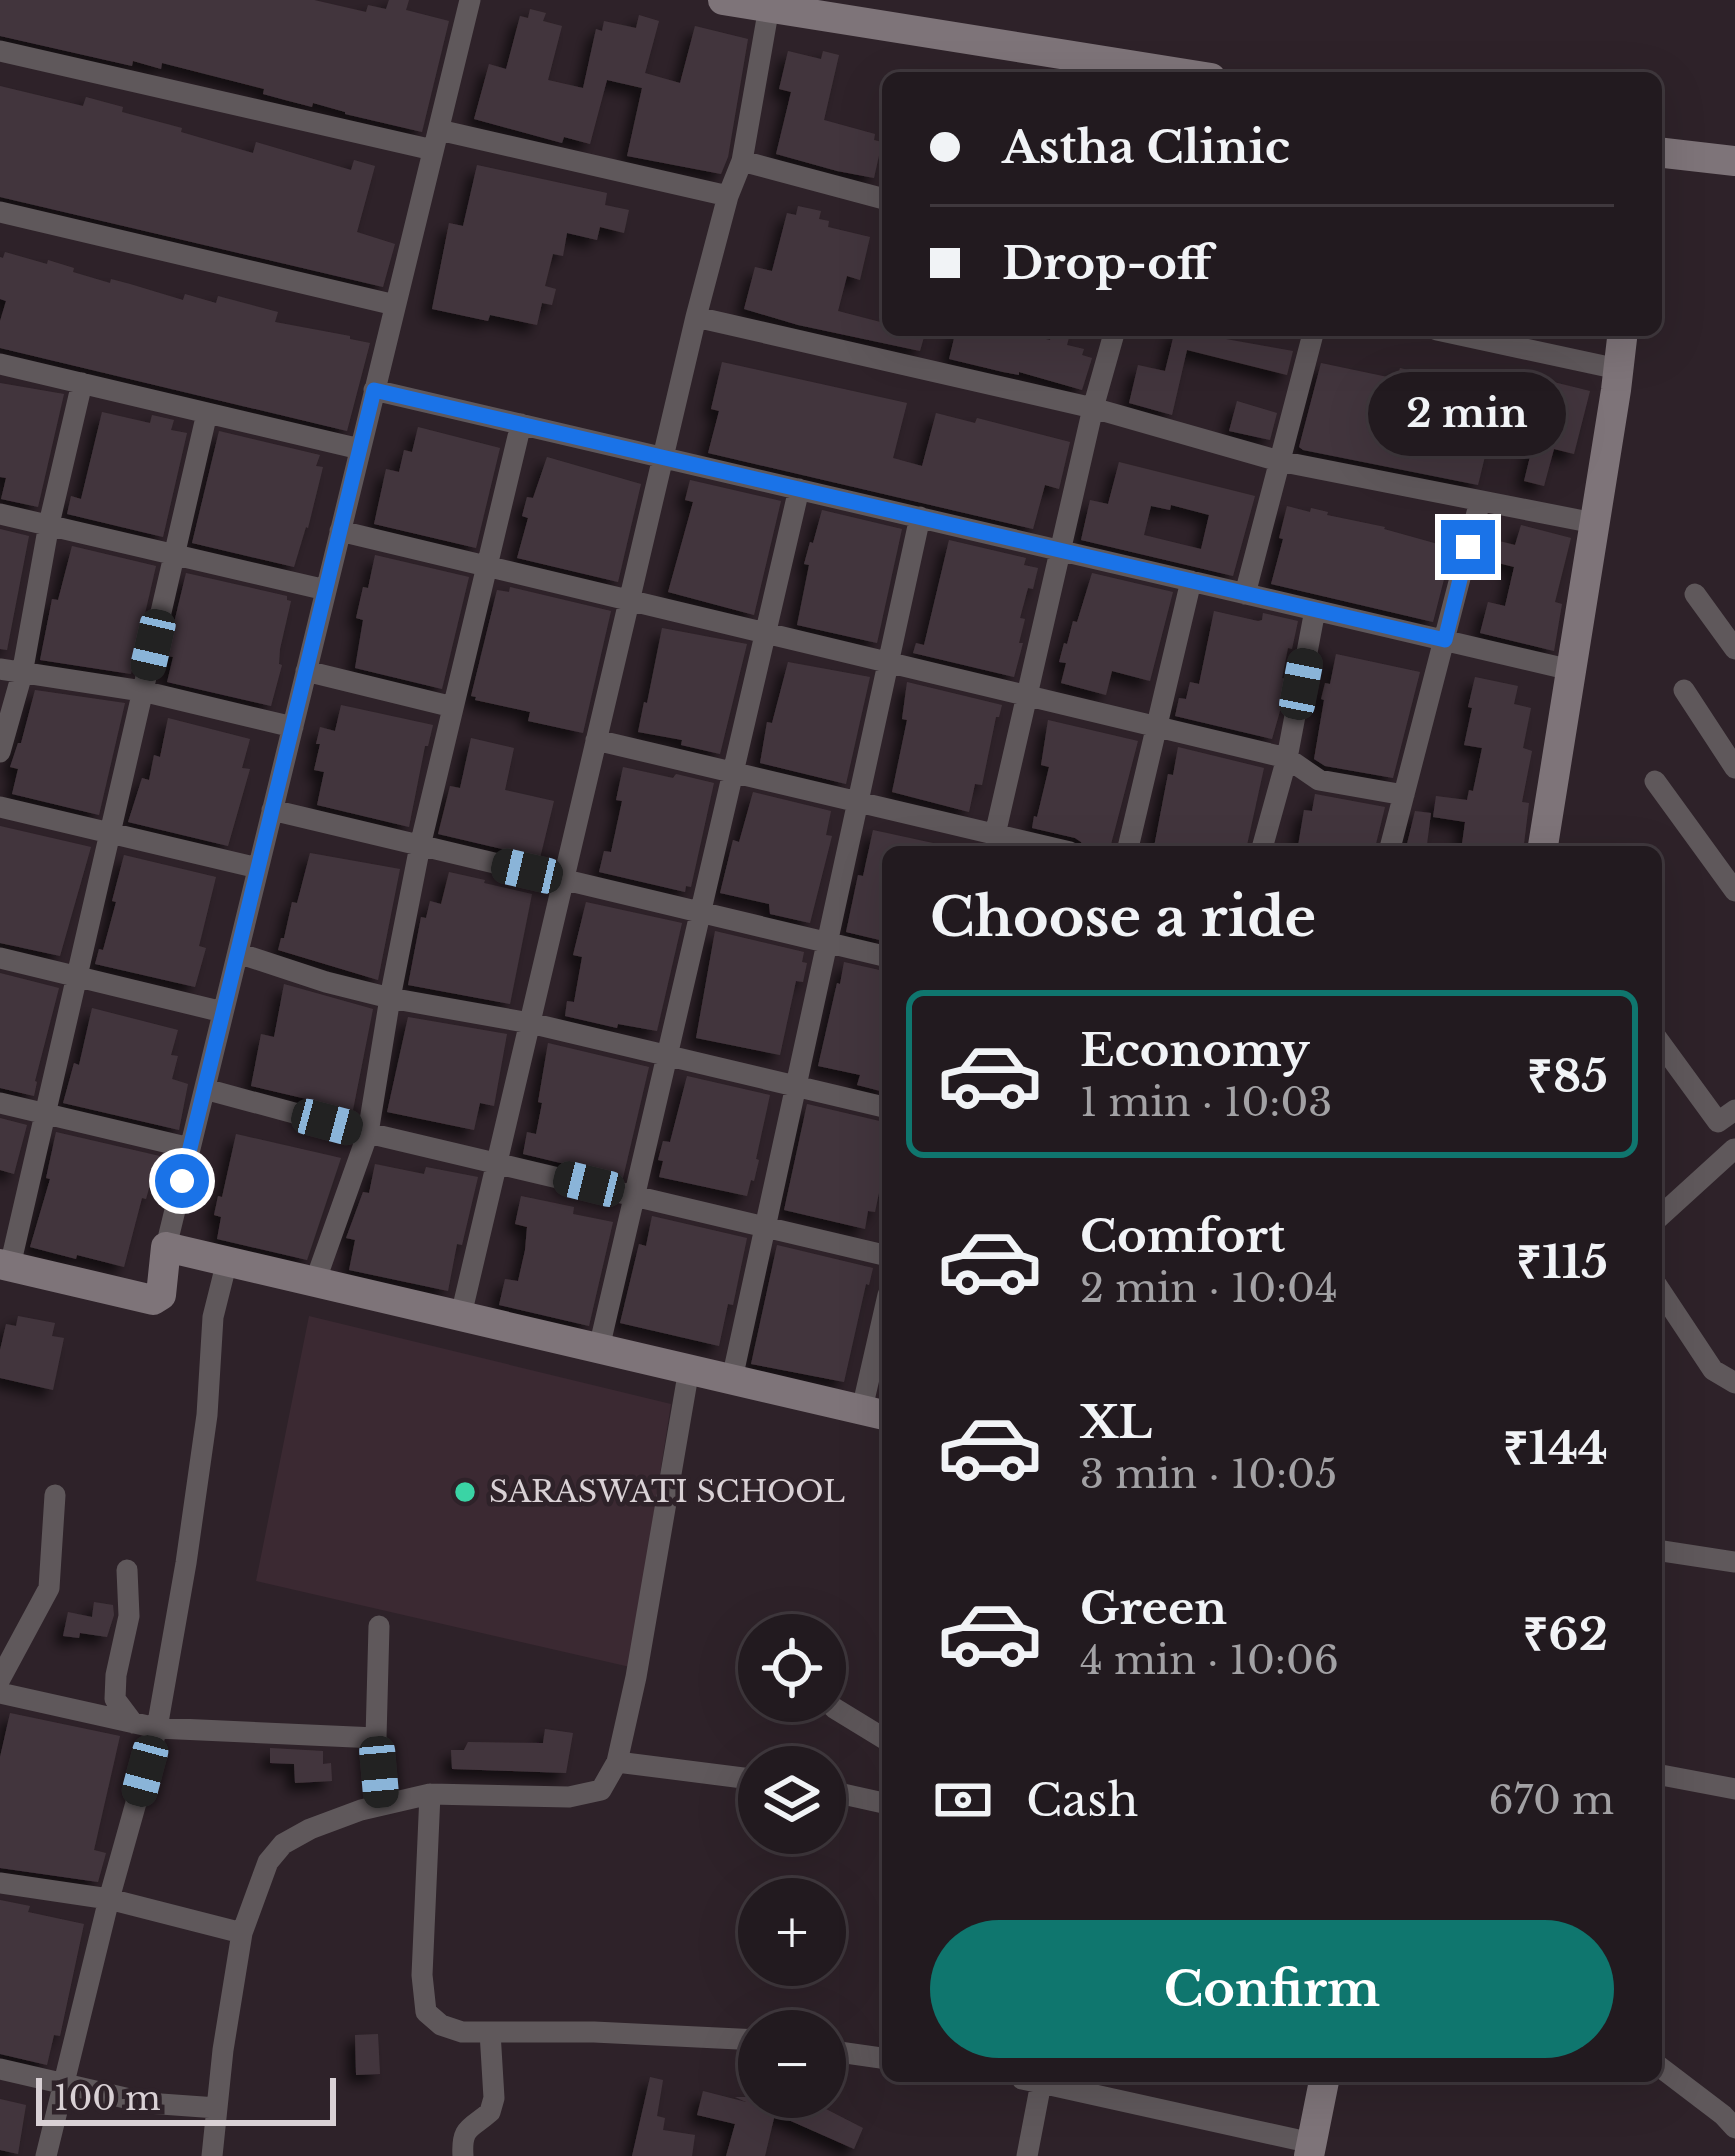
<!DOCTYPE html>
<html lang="en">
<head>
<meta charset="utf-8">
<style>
	:root { --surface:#221a1f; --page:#2a2328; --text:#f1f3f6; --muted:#a2a1a4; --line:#3f383d; --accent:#0f766e }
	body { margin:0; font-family:"Libre Baskerville",serif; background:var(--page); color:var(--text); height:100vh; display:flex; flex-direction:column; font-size:45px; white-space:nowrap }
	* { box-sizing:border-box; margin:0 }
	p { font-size:39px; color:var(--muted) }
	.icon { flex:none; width:66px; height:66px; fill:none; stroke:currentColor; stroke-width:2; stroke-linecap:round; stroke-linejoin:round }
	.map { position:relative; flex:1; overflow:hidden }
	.drawer { position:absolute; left:882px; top:846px; width:780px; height:1236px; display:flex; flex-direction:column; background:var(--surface); border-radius:18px; box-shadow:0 12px 48px #0002,0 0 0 3px var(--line) }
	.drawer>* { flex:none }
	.banner { position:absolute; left:882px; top:72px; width:780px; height:264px; border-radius:18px; box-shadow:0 12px 48px #0002,0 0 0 3px var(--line); display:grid; align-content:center; height:264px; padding:0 48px; background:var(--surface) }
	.controls { position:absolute; left:738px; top:1614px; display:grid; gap:24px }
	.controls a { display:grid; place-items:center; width:108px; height:108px; border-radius:50%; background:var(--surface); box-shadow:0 12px 48px #0002,0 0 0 3px var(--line); font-size:60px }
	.scale { position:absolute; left:36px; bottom:30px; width:300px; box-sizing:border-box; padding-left:12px; border:6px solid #d9d1d5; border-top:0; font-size:33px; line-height:42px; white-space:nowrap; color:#d9d1d5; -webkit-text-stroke:9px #2e2229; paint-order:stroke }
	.end { position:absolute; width:54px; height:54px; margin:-27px; border:15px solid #1a73e8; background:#fff; box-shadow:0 0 0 6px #fff }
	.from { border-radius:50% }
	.bubble { position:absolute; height:84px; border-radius:42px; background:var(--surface); box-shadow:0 12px 48px #0002,0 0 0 3px var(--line); font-size:39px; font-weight:700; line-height:84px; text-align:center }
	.car { position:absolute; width:36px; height:72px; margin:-36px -18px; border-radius:15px; box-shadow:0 0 9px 3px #0007; background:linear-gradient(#222 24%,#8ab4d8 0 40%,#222 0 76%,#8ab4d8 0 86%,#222 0) }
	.banner b { display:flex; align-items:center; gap:42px; height:114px; font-size:45px }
	.banner b+b { border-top:3px solid var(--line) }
	.banner i { width:30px; height:30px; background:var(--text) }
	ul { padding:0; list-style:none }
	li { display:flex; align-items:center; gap:36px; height:168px; margin:0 24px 18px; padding:0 24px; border:6px solid transparent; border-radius:18px }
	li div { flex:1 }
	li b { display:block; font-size:45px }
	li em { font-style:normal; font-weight:700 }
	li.active { border-color:var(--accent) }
	li>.icon { width:108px; height:108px; stroke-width:1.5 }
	h2 { padding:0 48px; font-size:54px; line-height:144px }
	.pay { display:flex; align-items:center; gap:30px; height:132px; padding:0 48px; font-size:45px }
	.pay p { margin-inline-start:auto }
	.cta { display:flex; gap:24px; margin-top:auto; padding:24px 48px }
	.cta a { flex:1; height:138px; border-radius:72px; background:var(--accent); color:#fff; font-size:48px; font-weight:700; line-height:138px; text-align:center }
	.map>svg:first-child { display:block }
</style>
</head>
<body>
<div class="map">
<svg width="1735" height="2156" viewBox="0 0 1735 2156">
	<defs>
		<filter id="shadow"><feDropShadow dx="-8" dy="8" stdDeviation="6" flood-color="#0009"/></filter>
	</defs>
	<rect width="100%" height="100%" fill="#2e2229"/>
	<!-- built -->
	<path fill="#3b2932" d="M309 1316 671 1404 630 1667 256 1581Z"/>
	<!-- building -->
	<path fill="#43363d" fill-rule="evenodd" filter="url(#shadow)" d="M0 0H314L366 12 368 5 386 9 389 0H409L406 10 449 21 422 132 345 114V112L313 103 312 107 285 100 263 94 264 89 162 63 161 69 133 61 132 66 0 36Z
		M530 9 546 13 543 21 562 26 548 80 583 88 596 29 602 31 604 21 636 28 639 15 659 21 645 73 680 83 695 26 748 39 728 157 721 174 627 156 642 88 607 80 590 144 564 137 562 143 474 119 489 64 506 69 520 16 528 18Z
		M788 51 821 59 823 51 839 55 824 120 875 134 874 140 882 142 874 178 837 171 776 154 791 92 779 89Z
		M0 86 83 106 86 97 123 107 122 112 182 128 181 132 253 153 256 142 351 170 354 160 375 166 357 232 395 244 383 287 0 197Z
		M477 165 607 193 605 205 629 210 624 233 600 227 597 240 567 233 563 256 553 254 545 286 556 289 552 305 542 303 537 325 490 315 488 321 432 309 449 223 463 226Z
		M798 206 821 211 819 219 829 221 828 227 870 237 860 280 847 276 838 311 888 324V330H926L920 351 798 325 744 309 755 267 772 271 787 213 796 215Z
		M5 252 47 264 48 260 74 268 73 272 110 283 111 279 130 284 183 300 185 294 216 303 218 296 278 312 275 322 350 336V339L370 343 347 431 0 348V321L6 301 0 299V257L3 258Z
		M956 330H1007L1050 340 1053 330H1071L1067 345 1084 349 1082 355 1092 358 1082 390 1019 372V375L1003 372 949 359Z
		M1175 330 1293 351 1287 375 1187 350 1172 415 1129 403 1138 365 1165 371Z
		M722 362 907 403 893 458 922 466 936 413 975 423 977 418 1070 442 1059 489 1045 485 1033 529 708 453 719 411 711 409Z
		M1321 363 1397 379 1400 368 1431 376 1428 388 1475 400 1476 396 1504 403 1513 372 1590 391 1574 454 1554 449 1544 486 1524 481 1533 444 1526 442 1530 427 1490 416 1482 447 1487 448 1478 485 1303 450 1299 447Z
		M0 383 64 394 38 507 1 499 6 478 0 477Z
		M1237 401 1277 413 1270 440 1229 431Z
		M102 412 150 423 152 415 174 420 171 430 187 433 163 537 67 514 71 496 81 499Z
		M418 427 500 448 476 548 374 524 386 469 399 472 404 450 412 452Z
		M219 431 320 455 316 466 323 467 308 528 306 527 294 567 192 543Z
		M547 457 641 484 618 582 517 558 528 518 522 516 527 497 533 498Z
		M1119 462 1255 496 1233 576 1081 540 1090 500 1108 504ZM1171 505 1209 515 1201 549 1144 535 1151 506 1170 510Z
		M690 480 781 501 754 615 668 592 693 502 685 500Z
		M1287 506 1310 512 1311 508 1328 512 1327 515 1385 527 1384 529 1452 548 1433 622 1271 584 1283 539 1279 538Z
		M822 510 902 529 877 643 797 625 809 565 804 564 810 542 813 543Z
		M1521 525 1571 538 1555 602 1562 604 1554 651 1480 633 1488 602 1505 606 1514 567 1494 562 1499 541 1515 545Z
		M0 529 29 536 7 650 0 649Z
		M949 540 1026 558 1024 565 1038 568 1033 589 1028 588 1020 618 1025 619 1019 643H1023L1014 677 913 653 916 643 924 645Z
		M72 546 156 566 131 674 40 660 52 599 58 600Z
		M375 555 469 577 442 689 355 668 363 620 356 618 363 587 368 588Z
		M186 573 287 596V600L291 601 280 649 279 664 282 665 271 706 167 682 173 657 166 656Z
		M1092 573 1173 592 1150 681 1112 671 1106 695 1061 683 1066 663 1059 662 1064 643 1067 644 1073 621 1077 622Z
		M510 587 611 611 583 733 528 721 530 712 475 700 476 697 471 696 497 590 509 592Z
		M1214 611 1258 621 1262 620 1263 613 1298 621 1292 649 1288 648 1282 678 1286 679 1282 704 1272 739 1175 716 1179 698 1186 699 1190 682 1199 684Z
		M662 628 747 644 720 754 681 745 682 740 638 732 644 702 647 703Z
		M1336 654 1420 672 1393 778 1325 766 1314 759 1324 700 1321 699 1325 683 1330 684Z
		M788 662 870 677 846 784 760 763 767 722 772 723Z
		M1475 677 1518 686 1514 704 1531 708 1523 748 1532 751 1522 802 1529 803 1523 852 1461 851 1465 822 1433 817 1436 796 1467 800 1469 790 1473 791 1482 748 1464 745 1472 708 1468 707Z
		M907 682 1002 705 999 717H996L982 785 975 784 969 812 892 792 907 720 902 719Z
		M35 690 125 703 99 815 12 794 18 769 10 767 18 743H21Z
		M341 705 433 725 428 746H425L409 827 317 805 324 772 314 770 320 744H316L320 727 335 731Z
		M168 718 250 739 242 768 250 769 228 846 128 822 142 778 149 780 154 755 160 757Z
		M1048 720 1138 741 1109 852H1085L1081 842 1075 838 1032 828 1034 816 1037 817 1049 767 1041 765Z
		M471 738 514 748 505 790 554 801 540 858 438 834 450 786 460 788Z
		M1178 747 1264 768 1247 845 1241 844 1239 852H1153L1168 774 1173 775Z
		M623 767 673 778 676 774 714 783 691 887 686 886 685 892 599 872 604 851 611 852 622 801 616 800Z
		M753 792 831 811 826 835 832 836 810 923 770 914 769 904 720 893 733 840 739 842Z
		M1315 794 1385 807 1374 852 1333 846 1332 852H1297L1304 810 1312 811Z
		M1415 811 1431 813 1426 852H1405Z
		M0 826 91 847 60 956 0 943Z
		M873 830 942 845 941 852H888V942L846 932 858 875 863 876Z
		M310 853 400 869 378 980 278 950 281 938H284L292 902 297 903Z
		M124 855 216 877 199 946 206 948 195 987 95 964 99 949 103 950 116 902 112 901Z
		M449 872 485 880 484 883 532 894 510 1004 408 985 421 917 426 918 430 901 441 904Z
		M586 902 682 923 657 1031 618 1024 617 1028 565 1016 567 1001 574 1002 582 957 573 955Z
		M715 931 804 952 802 962 807 963 803 982 796 981 780 1055 696 1038Z
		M844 962 888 972V1093L857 1085 860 1075 818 1066 837 983 840 984Z
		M0 973 59 988 35 1081 37 1082 34 1096 0 1088Z
		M284 984 373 1009 353 1110 251 1086 261 1034 274 1037Z
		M92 1008 178 1030 171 1055 178 1056 172 1079 188 1084 179 1130 63 1103 74 1063 79 1065Z
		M408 1017 507 1034 494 1106 480 1103 474 1130 387 1112Z
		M548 1043 649 1067 623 1178 523 1154 527 1132 536 1134 542 1103 538 1102Z
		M687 1076 770 1095 756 1159 759 1160 754 1181 751 1180 747 1196 659 1177 663 1161 658 1160 663 1141 670 1142Z
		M807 1104 888 1123V1190L880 1188 875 1212 868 1211 865 1229 784 1210Z
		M0 1118 27 1125 14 1174 0 1170Z
		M56 1132 164 1157 159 1176 153 1174 146 1199 142 1198 124 1267 77 1255 76 1259 30 1247 50 1179 46 1178Z
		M236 1134 341 1158 307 1260 217 1239 221 1217 214 1215 218 1196 222 1197Z
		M375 1164 424 1174 426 1167 478 1177 462 1245 457 1244 448 1291 349 1270 355 1240 346 1238 363 1192 369 1193Z
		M521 1196 574 1207 573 1214 613 1222 589 1326 499 1305 505 1279 518 1281 525 1250 527 1227 515 1224Z
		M652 1216 747 1238 733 1305 728 1304 719 1346 620 1323 639 1244 646 1246Z
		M777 1245 873 1268 869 1285 866 1284 844 1382 751 1364Z
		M18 1316 55 1323 52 1336 64 1338 53 1390 0 1378V1350L6 1324 16 1326Z
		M94 1602 113 1605 114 1615 107 1637 80 1633 79 1638 63 1636 68 1612 92 1617Z
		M10 1713 120 1736 94 1850 106 1853 98 1882 0 1868V1757Z
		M545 1729 573 1733 566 1773 452 1769 451 1750H464L468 1742 543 1743Z
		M270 1748 323 1751V1764L331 1763 332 1781 295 1783 294 1764 270 1763Z
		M0 1900 30 1906 28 1912 84 1924 60 2036 54 2035 47 2065 0 2054Z
		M378 2034 380 2074 356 2075 355 2035Z
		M650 2077 663 2080 657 2116 665 2118 663 2130 695 2135 692 2156H632Z
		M703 2091 746 2102 735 2097H828L822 2107 863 2128 854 2149 775 2114 765 2156H726L735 2124 697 2115Z
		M0 2099 26 2105 18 2154 0 2150Z"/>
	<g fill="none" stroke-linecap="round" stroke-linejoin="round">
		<!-- street -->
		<path stroke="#5f585b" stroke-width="21" d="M0 51 433 150
			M439 130 728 196
			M742 161 888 200
			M0 212 395 305
			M696 317 1093 408 1279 461 1594 523
			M1437 330 1618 369
			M0 364 360 449
			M374 390 1571 670
			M0 514 326 590
			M340 531 1287 758 1319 780 1404 795
			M1245 594 1314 330
			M1695 594 1735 649
			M0 669 142 691 293 727
			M306 671 453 707
			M1684 690 1735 768
			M596 740 1070 852
			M0 752 22 674 49 524 82 383
			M1655 781 1735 891
			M0 807 258 868
			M272 810 888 957
			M991 852 1093 408 1115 330
			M1127 852 1191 581
			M1261 852 1287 758 1315 610
			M1389 852 1480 501
			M238 953 326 982 390 998 530 1023 888 1108
			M0 958 223 1012
			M1656 1037 1718 1122 1735 1110
			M205 1089 368 1133 888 1256
			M0 1103 190 1148
			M1656 1220 1734 1149
			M166 1247 470 0
			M227 1261 213 1317 207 1415 186 1563 157 1728 376 1738 379 1626
			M10 1266 207 413
			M315 1282 368 1133 390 998 420 846 521 424
			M1656 1284 1713 1370 1735 1383
			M461 1315 696 317 728 196 742 161 769 7
			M599 1348 799 489
			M732 1379 920 517
			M862 1409 888 1295
			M1656 1550 1735 1562
			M127 1570 129 1616 116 1675 115 1699 133 1723
			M0 1679 49 1588 55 1495
			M0 1693 157 1728 109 1899 46 2156
			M834 1708 888 1741
			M376 1738 382 1805
			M617 1762 636 1677 689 1369
			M1656 1774 1735 1789
			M825 1790 888 1804
			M430 1794 422 1975 426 2012 441 2025 462 2032H594L759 2040
			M0 1883 109 1899 242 1933
			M825 2050 888 2059
			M1656 2064 1723 2115 1735 2128
			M0 2069 147 2103 217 2108
			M1023 2076 1022 2079 1041 2083 1312 2143
			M212 2156 223 2050 242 1933 268 1862 283 1844 310 1829 361 1810 430 1794 569 1797 601 1790 617 1762 759 1780
			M463 2156C461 2126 471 2129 490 2112L494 2098 490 2032
			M1027 2156 1041 2083"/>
		<!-- secondary -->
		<path stroke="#7e7479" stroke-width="30" d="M723 0 1211 78
			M1656 152 1735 161
			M1542 852 1616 390 1623 330
			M0 1264 153 1300 161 1295 166 1247 888 1416
			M1309 2156 1325 2076"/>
	</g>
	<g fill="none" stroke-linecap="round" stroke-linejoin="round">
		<!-- route -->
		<path stroke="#1a73e8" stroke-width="15" d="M182 1181 374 390 1445 640 1468 547"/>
	</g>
	<!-- markers -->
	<circle fill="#3ad4a5" stroke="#2e2229" stroke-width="4.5" cx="465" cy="1492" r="12"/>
	<g text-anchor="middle" stroke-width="9" stroke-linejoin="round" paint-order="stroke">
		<!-- poi labels -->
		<g font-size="30" fill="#d9d1d5" stroke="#2e2229" text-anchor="start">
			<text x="489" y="1502">SARASWATI SCHOOL</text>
		</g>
	</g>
</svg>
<div class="controls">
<a><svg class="icon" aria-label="locate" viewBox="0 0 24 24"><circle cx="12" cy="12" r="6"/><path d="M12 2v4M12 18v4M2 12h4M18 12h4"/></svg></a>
<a><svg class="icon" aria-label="layers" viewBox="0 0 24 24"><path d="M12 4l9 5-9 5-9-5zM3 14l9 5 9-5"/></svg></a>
<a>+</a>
<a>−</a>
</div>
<div class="scale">100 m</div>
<i class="end from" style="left:182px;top:1181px"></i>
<i class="end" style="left:1468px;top:547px"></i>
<div class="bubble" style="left:1368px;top:372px;width:198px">2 min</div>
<i class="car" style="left:153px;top:645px;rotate:193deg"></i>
<i class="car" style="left:1301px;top:684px;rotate:11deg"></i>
<i class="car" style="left:527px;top:871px;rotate:283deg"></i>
<i class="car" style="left:327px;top:1122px;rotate:105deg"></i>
<i class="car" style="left:589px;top:1184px;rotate:284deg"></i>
<i class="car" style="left:145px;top:1771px;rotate:195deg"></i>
<i class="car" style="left:379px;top:1772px;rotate:175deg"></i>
<div class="banner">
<b><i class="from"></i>Astha Clinic</b>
<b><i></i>Drop-off</b>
</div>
<section class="drawer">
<h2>Choose a ride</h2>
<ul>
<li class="active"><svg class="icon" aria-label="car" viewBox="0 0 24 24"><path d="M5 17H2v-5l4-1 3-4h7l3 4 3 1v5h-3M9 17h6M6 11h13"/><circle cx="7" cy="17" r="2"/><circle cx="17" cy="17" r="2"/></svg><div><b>Economy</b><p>1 min · 10:03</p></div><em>₹85</em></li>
<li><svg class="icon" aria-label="car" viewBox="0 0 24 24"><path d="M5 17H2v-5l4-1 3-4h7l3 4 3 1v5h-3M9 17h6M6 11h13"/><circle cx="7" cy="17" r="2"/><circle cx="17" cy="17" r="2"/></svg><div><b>Comfort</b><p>2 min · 10:04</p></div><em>₹115</em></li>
<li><svg class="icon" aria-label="car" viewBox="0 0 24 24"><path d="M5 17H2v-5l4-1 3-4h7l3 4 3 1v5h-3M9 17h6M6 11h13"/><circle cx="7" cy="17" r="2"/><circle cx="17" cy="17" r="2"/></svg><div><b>XL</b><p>3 min · 10:05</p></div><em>₹144</em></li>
<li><svg class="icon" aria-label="car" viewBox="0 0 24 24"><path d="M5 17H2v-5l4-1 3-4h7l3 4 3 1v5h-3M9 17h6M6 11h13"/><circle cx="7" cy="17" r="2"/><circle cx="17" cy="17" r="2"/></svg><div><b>Green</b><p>4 min · 10:06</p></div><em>₹62</em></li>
</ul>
<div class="pay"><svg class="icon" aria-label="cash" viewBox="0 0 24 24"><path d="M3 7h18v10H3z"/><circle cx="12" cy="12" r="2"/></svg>Cash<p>670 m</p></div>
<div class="cta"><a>Confirm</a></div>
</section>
</div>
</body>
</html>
